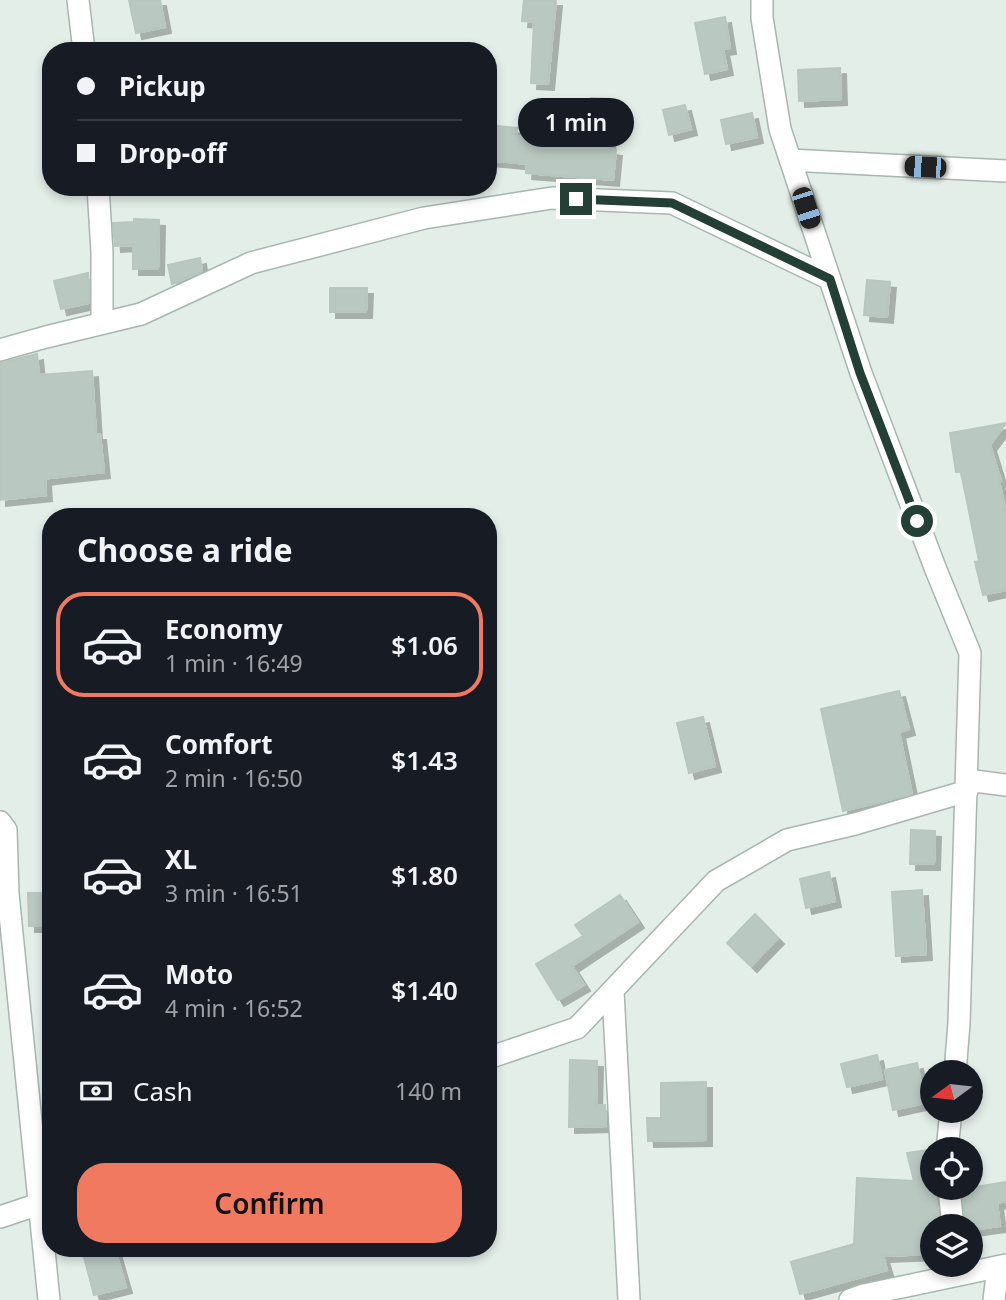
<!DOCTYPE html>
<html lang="en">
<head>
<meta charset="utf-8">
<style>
	:root { --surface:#171b24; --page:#242831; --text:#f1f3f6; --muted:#9ea1a6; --line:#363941; --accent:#f1795f }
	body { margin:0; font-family:"Noto Sans",sans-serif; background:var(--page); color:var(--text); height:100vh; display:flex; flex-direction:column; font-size:26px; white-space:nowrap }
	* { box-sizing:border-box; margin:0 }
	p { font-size:23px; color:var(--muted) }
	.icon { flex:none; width:38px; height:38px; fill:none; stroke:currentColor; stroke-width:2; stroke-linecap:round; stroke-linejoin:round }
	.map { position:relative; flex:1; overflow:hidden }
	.sheet { position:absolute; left:42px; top:508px; width:455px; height:749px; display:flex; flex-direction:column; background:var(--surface); border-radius:28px; box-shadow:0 4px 10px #0003 }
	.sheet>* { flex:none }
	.banner { position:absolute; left:42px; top:42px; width:455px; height:154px; border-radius:28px; box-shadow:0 4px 10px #0003; display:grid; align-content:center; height:154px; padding:0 35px; background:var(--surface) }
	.needle { width:46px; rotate:255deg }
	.tools { position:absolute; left:920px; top:1060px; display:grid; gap:14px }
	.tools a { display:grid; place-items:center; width:63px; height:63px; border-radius:50%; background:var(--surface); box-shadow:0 4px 10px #0003; font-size:35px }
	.end { position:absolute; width:32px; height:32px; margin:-16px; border:9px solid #243f36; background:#fff; box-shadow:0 0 0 4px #fff }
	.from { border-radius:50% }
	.bubble { position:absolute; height:49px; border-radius:24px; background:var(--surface); box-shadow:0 4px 10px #0003; font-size:23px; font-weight:600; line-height:49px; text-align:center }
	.car { position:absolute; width:21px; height:42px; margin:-21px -10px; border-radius:9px; box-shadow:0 0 5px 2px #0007; background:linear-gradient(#222 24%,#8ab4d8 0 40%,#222 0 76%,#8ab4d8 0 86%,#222 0) }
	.banner b { display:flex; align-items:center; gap:24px; height:66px; font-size:26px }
	.banner b+b { border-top:2px solid var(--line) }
	.banner i { width:18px; height:18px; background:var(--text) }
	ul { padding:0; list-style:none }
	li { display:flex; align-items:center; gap:21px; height:105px; margin:0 14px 10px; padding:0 21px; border:4px solid transparent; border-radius:28px }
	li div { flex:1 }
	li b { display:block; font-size:26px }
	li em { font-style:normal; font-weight:600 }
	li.on { border-color:var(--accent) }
	li>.icon { width:63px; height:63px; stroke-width:1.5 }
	h2 { padding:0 35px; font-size:32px; line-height:84px }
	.pay { display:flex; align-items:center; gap:18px; height:77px; padding:0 35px; font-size:26px }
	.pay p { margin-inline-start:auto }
	.button { display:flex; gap:14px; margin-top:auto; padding:14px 35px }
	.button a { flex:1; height:80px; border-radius:28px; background:var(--accent); color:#111; font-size:28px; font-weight:600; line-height:80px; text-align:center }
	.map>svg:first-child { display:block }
</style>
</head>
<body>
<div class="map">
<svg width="1006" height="1300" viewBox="0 0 1006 1300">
	<defs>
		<filter id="shadow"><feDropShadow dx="6" dy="6" stdDeviation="0" flood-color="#0004"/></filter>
	</defs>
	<rect width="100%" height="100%" fill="#e4eee9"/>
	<!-- building -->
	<path fill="#bac8c2" stroke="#b7c7bf" stroke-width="2" filter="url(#shadow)" d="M129 0H160L165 27 136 33Z
		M524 0H556L548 84 531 83 534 22 522 21Z
		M725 17 730 48 723 49 727 69 705 74 695 23Z
		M840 68 841 99 799 101 798 70Z
		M591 98 611 99 609 149 616 150 613 180 526 173 527 164 488 160V125L517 128 516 136 589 145Z
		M685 105 691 129 669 135 663 110Z
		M752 113 757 137 726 144 721 120Z
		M134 219 159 220 158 269H133V245L115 246 113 223 134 222Z
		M200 258 202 271 172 284 168 265Z
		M88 273 89 303 61 309 54 281Z
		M867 280 890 282 887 317 864 315Z
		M330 288H367L366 312H330Z
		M37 354 39 375 92 371 96 434H100L104 472 50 478 45 479 46 495 0 500V363Z
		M1006 423 990 445 1001 481H999L1006 513V590L983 595 975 562 979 561 961 472H956L950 433Z
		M899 691 909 729 899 732 912 794 843 811 821 709Z
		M703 717 715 766 689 773 677 723Z
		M911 830 935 831 934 864H910Z
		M829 872 835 901 806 908 800 879Z
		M922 890 926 954 896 956 892 892Z
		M28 893H51V926H29Z
		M620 895 638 922 572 966 584 985 558 1000 536 964 583 936 575 925Z
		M755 914 778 938 751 966 727 943Z
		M877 1055 882 1079 847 1087 841 1064Z
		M570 1060 597 1061 596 1106 605 1105 606 1126 569 1127Z
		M917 1063 925 1103 893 1110 885 1070Z
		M706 1082V1140L648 1141 647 1118H661V1083Z
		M929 1150 940 1227H933V1254L883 1256 887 1270 800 1294 791 1262 854 1244 857 1178 914 1181 907 1153Z
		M1006 1182V1201L997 1203 1000 1226 971 1230V1227H966L962 1189Z
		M115 1249 126 1287 94 1295 84 1257Z"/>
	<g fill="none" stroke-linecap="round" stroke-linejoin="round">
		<defs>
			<path id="minor" d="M78 0 84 51
				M762 0V18L780 129 861 373 936 570 970 653 959 1023 955 1073
				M790 160 1006 171
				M98 187 102 252V323
				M0 350 46 337 141 314 251 263 424 218 552 198 672 203 830 279
				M967 780 1006 785
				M0 822 6 830 8 894 49 1300
				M613 991 629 1300
				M488 1058 577 1028 716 881 787 840 855 824 967 791
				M947 1150 951 1111
				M949 1188 953 1227
				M0 1217 39 1204
				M994 1300 998 1267"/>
			<path id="secondary" d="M850 1300 864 1295 1006 1265"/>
		</defs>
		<!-- minor casing -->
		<use href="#minor" stroke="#a7b6b0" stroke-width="24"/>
		<!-- secondary casing -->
		<use href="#secondary" stroke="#a3b9b0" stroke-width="24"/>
		<!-- minor -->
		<use href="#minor" stroke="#fff" stroke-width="21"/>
		<!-- secondary -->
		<use href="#secondary" stroke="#fff" stroke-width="21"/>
	</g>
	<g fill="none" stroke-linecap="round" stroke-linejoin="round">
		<!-- route -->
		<path stroke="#243f36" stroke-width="9" d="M576 199 672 203 830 279 860 373 917 521"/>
	</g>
</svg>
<div class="tools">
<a><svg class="needle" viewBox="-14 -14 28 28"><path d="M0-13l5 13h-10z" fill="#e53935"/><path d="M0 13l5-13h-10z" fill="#9ea1a6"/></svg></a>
<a><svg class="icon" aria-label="locate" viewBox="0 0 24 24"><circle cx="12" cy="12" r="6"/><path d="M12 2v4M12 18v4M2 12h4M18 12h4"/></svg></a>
<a><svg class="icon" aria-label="layers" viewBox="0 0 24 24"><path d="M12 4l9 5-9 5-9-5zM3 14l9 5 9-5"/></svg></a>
</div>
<i class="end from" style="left:917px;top:521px"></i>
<i class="end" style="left:576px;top:199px"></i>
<div class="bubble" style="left:518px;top:98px;width:116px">1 min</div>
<i class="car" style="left:925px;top:167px;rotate:273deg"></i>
<i class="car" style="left:806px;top:208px;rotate:162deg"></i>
<div class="banner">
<b><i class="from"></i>Pickup</b>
<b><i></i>Drop-off</b>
</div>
<section class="sheet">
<h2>Choose a ride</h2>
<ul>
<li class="on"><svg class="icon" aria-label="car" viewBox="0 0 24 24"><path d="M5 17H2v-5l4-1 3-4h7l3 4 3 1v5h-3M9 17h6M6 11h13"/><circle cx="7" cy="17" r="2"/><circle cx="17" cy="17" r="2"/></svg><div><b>Economy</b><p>1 min · 16:49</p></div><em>$1.06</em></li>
<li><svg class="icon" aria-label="car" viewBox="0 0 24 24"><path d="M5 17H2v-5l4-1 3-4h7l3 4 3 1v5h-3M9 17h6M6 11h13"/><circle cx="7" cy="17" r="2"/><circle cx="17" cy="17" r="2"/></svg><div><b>Comfort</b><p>2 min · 16:50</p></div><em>$1.43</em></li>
<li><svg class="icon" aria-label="car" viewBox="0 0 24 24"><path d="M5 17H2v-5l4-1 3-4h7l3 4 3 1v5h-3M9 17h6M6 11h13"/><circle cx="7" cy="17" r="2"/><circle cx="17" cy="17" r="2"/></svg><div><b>XL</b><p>3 min · 16:51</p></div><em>$1.80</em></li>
<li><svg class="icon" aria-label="car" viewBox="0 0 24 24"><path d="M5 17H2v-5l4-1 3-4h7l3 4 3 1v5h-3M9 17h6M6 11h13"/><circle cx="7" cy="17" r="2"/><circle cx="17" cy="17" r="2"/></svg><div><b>Moto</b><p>4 min · 16:52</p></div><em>$1.40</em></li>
</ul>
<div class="pay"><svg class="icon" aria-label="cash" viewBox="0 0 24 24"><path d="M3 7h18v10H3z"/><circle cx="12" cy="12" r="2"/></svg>Cash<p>140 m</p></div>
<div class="button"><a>Confirm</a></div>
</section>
</div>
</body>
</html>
